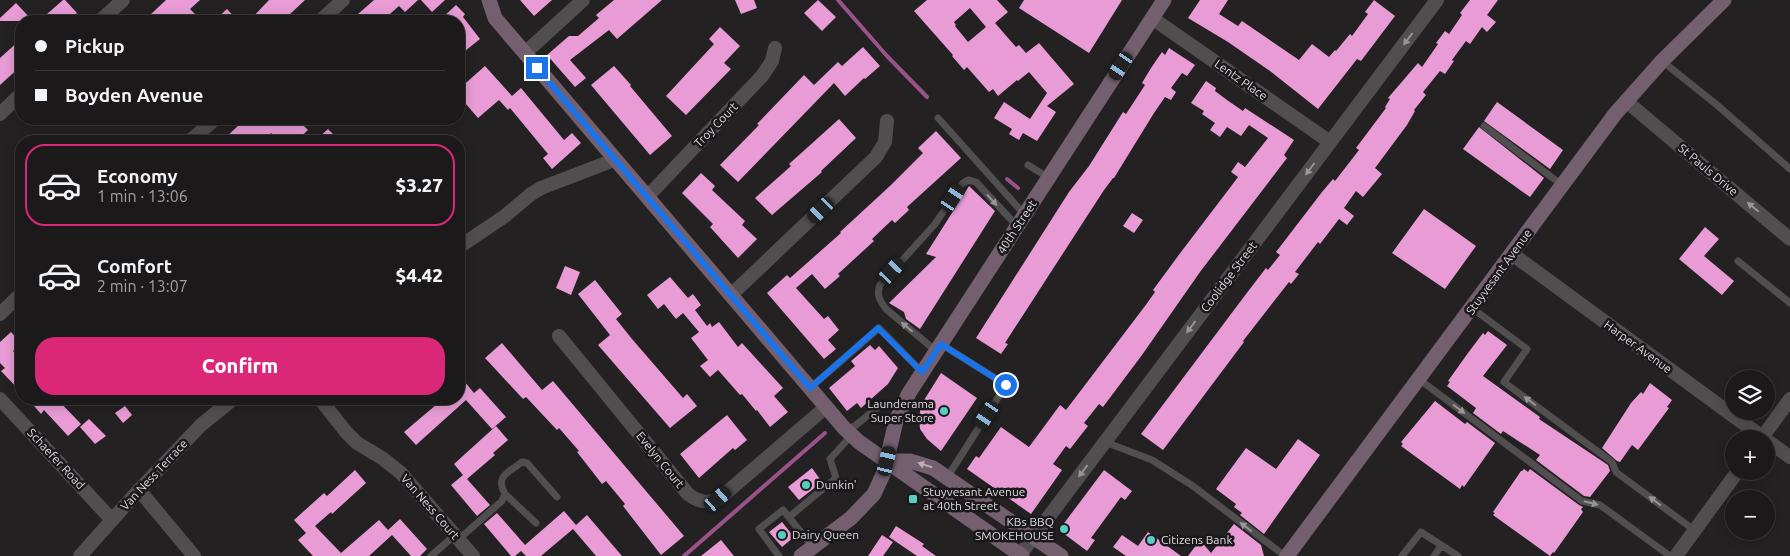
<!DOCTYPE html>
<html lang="en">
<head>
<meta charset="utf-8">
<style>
	:root { --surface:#1b191a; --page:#282627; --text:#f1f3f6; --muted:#a0a0a2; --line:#393839; --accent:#db2777 }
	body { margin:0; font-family:Ubuntu,sans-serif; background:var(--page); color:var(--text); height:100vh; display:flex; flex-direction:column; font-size:19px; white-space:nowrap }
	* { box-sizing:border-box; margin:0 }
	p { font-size:16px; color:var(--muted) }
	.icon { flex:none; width:28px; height:28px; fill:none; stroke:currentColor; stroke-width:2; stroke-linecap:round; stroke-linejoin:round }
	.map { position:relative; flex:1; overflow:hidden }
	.details { position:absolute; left:15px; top:135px; width:450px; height:270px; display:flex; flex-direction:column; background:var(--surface); border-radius:20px; box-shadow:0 2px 12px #0003,0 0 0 1px var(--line) }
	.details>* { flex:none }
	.hud { position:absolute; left:15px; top:15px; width:450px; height:110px; border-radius:20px; box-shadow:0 2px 12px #0003,0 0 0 1px var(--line); display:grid; align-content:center; height:110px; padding:0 20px; background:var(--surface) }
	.fabs { position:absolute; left:1725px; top:370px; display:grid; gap:10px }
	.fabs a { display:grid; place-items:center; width:50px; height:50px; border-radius:50%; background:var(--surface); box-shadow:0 2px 12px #0003,0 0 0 1px var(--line); font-size:25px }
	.end { position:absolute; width:22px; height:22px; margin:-11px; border:6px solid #1a73e8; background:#fff; box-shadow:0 0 0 2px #fff }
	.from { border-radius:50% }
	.car { position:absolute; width:15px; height:30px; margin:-15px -8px; border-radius:6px; box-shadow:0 0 4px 1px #0007; background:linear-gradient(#222 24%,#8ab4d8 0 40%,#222 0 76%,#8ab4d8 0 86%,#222 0) }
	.hud b { display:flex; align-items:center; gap:18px; height:48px; font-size:19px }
	.hud b+b { border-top:1px solid var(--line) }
	.hud i { width:12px; height:12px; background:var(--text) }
	ul { padding:9px 0 0; list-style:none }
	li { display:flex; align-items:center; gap:15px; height:82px; margin:0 10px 8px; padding:0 10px; border:2px solid transparent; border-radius:20px }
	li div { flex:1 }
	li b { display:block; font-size:19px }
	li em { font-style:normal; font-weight:800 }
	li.on { border-color:var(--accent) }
	li>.icon { width:45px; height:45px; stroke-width:1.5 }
	.button { display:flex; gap:10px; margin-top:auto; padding:10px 20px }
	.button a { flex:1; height:58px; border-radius:20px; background:var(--accent); color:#fff; font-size:20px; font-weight:800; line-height:58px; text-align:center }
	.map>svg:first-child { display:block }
</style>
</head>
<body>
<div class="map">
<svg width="1790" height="556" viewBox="0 0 1790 556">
	<rect width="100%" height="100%" fill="#242123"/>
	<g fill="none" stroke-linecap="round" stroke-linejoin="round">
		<!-- stream -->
		<path stroke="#9a538a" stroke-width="4" d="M838 0 887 56 927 97
			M1007 179 1018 188
			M684 556 825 433"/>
	</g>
	<!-- building -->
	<path fill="#e89bd5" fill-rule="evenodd" d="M63 0H65L77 13 69 21H39Z
		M166 0H200L190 9 202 21H156L150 15Z
		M269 0H305L288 16 293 21H249Z
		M374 0H418L405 12 399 6 382 21H350Z
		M421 0H445L432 12Z
		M520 0H552L534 16Z
		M614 0H662L617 39 609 30 570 60 586 78 575 87 547 55 569 36H578L599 18 596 15Z
		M735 0H754L757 8 741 14Z
		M818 0 836 17 822 31 804 13Z
		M927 0H997L1008 12 995 23 1016 47 1019 45 1026 53 1039 43 1074 84 1047 106 1056 112 1037 141 1023 133 1019 140 1009 134 1012 129 994 118 1004 102 1030 119 1047 93 1029 72 1018 81 1017 80 998 96 993 89 989 92 967 67 964 70 952 56 953 55 914 11ZM970 8 986 27 968 42 955 26 956 25 954 22Z
		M1024 0H1122L1089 53 1019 8Z
		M1200 0H1228L1219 14 1238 26 1242 21 1299 60 1312 44 1329 57 1335 50 1336 51 1350 34 1352 36 1368 14 1365 12 1374 0 1395 16 1361 61 1357 59 1318 109 1270 71 1228 42 1188 18Z
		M1470 0H1498L1487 15 1496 22 1487 32 1482 27 1470 44 1466 41 1452 60 1454 61 1445 74 1440 71 1423 92 1426 95 1414 110 1415 111 1407 125 1375 168 1382 174 1363 197 1356 191 1344 208 1354 216 1347 225 1339 219 1320 244 1318 242 1295 272 1299 274 1291 284 1289 282 1243 341 1244 342 1163 450 1141 434 1246 294 1266 268 1268 270 1280 255 1276 252 1322 192 1333 179 1335 181 1359 150 1356 148 1386 108 1385 107 1390 99 1388 98 1418 63 1422 67 1438 44 1436 43 1445 31 1449 34 1462 15 1460 13Z
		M16 3 33 21H0V18Z
		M456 5 465 14 463 17 480 39 465 51 459 42V21H439Z
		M227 9 238 21H214Z
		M720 27 740 46 724 63 731 69 686 115 666 96 714 44 709 39Z
		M21 39V66L0 85V58Z
		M863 47 880 66 865 79 864 78 845 96 834 83 738 182 720 165 759 125 757 124 804 75 814 85 838 62 842 66Z
		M1169 48 1195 65 1187 76 1182 73 1171 88 1176 92 1171 100 1165 97 1154 113 1114 178H1113L1104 190 1014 329 1005 343 1008 344 1001 354 976 338 1069 192 1089 166 1123 112 1126 114 1145 85 1142 83 1151 68 1162 52 1165 55Z
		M485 66 512 96 521 88 564 140 572 133 581 143 552 169 543 158 548 154 510 108 508 110 499 100 478 118 459 96V89Z
		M614 66 631 85 630 86 672 136 650 155 591 85Z
		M1206 81 1216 88 1215 91 1227 100 1243 111 1245 108 1294 140 1284 155 1287 158 1200 272 1142 355 1103 407 1099 404 1084 423 1088 426 1070 449 1066 446 1053 464 1062 470 1031 514 967 469 976 456 979 458 1001 427 1029 447 1060 405 1066 410 1145 306 1155 292 1153 290 1181 252 1229 189 1238 177 1231 172 1238 162 1245 167 1268 138 1249 125 1241 136 1227 127 1220 137 1210 130 1215 123 1202 114 1204 111 1191 103Z
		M1497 102 1563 150 1550 169 1484 121Z
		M250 119H297L308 130 296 141H278L271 133 264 139 260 135 253 141H222L241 123 243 125Z
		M839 119 856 138 821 171 822 172 772 215 755 198 791 166 789 164 808 147Z
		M1479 127 1544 178 1530 197 1463 149Z
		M328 129 340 141H315Z
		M936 131 961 158 907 207 909 210 895 223 892 220 872 239 874 241 838 274 840 276 825 289 812 274 796 288 824 319 828 316 839 330 828 340 836 349 824 359 767 293 787 275 790 278 841 233 840 232 891 185 923 153 918 148Z
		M701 173 715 186 712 190 745 221 742 225 757 239 738 258 710 227 713 224 682 193Z
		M969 186 995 211 920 329 906 319 904 312 889 303 936 257 926 254Z
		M1424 209 1476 246 1445 289 1392 253Z
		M1132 213 1143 220 1134 233 1123 226Z
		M1705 227 1719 239 1704 256 1734 281 1722 295 1679 259Z
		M565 266 580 272 571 295 556 288Z
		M670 277 688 298 693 294 701 305 695 310 707 326 710 323 712 327 719 322 738 347 742 343 783 388 774 396 788 412 770 427 757 410 756 411 742 394 740 395 718 370 710 377 700 366 708 360 691 338 699 332 683 313 676 319 664 304 658 309 647 295Z
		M595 280 622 314 616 319 632 339 683 398 687 394 697 406 670 428 598 345 610 335 578 294Z
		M1488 331 1507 345 1483 376 1540 417 1539 419 1608 465 1610 471 1590 497 1584 496 1536 460 1540 455 1503 431 1501 434 1473 413 1476 408 1447 386 1450 382 1448 381 1468 353 1483 333 1485 335Z
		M11 332 21 343 13 351 21 360V392L1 371 5 368 0 363V342Z
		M502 343 542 390 553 381 684 536 661 555 623 506 625 504 606 481 602 484 577 452 579 451 559 428 557 430 526 397 523 399 485 358Z
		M870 345 875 350 879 346 898 368 888 384 861 408 857 403 847 411 829 388 855 366 851 361Z
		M941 373 977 398 941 451 927 439 920 429 919 418 921 405Z
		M459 375 474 393 480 388 506 417 492 429 466 400 416 445 404 432 443 399H459Z
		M1650 383 1672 400 1667 407 1669 408 1638 450 1632 445 1620 462 1617 461 1602 448 1631 403 1641 392 1643 394Z
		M28 399H57L81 424 68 436 44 410 41 414Z
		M1435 401 1465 424 1467 422 1495 443 1464 487 1462 485 1460 489 1401 446 1403 444 1401 442Z
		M125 406 132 415 123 423 115 413Z
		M727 415 747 440 735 450 733 448 699 478 680 454Z
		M89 419 106 436 95 444 80 427Z
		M496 426 508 440 493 453 495 455 467 479 490 505 477 516 451 485 463 475 454 464Z
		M1298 439 1320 455 1264 534 1240 515 1242 513 1234 507 1236 504 1216 489 1246 448 1276 469Z
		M812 468 822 482 799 500 788 487Z
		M1524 469 1528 472 1530 469 1579 505 1583 507 1581 509 1583 512 1554 553 1553 552 1550 556 1493 515 1495 513 1493 512 1521 471H1522Z
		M355 470 366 483 332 514 331 512 315 526 341 553 379 520 388 530 400 519 427 549 420 556H411L392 535 369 556H313L298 540 306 533 294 520 324 493 327 496Z
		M1104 470 1132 491 1125 500 1121 497 1091 538 1095 540 1087 551 1059 530Z
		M564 511 576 525 587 515 622 556H596L573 529 541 556H526L521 551 515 556H511L484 524 497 513 525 545Z
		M782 522 794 537 782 547 769 532Z
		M1234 524 1261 545 1264 556H1188L1200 540 1211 553Z
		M896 526 924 544 922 546 936 556H917L889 537Z
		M1148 532 1181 556H1126L1113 547 1122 535 1138 546Z
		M882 535 893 542 883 556H868Z
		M721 540 734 556H701Z"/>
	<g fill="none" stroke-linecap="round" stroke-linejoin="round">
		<!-- lane -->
		<path stroke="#514e50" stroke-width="7" d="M1662 61 1717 105 1790 169
			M938 118 1024 214
			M1484 126 1562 185
			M1028 165 1049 178
			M1738 261 1790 303
			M1472 308 1527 349 1504 382 1612 462 1616 472 1694 530
			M941 344 1006 385 948 476
			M936 351 886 309C880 301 876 295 880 285L935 224 962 184 968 180 976 182 1017 226
			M1420 380 1582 501 1600 505 1670 556
			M810 388 879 328 922 372
			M846 431 856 425 882 404 902 406
			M1105 442 1152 460 1193 486 1285 556
			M505 494 536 523
			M789 517 836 478 830 459 851 436
			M459 539 502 501 505 494C495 476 508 473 522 462L527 463 557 497
			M431 556 455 535
			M779 556 759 529 783 510 813 547
			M1402 556 1421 532 1458 556
			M1434 556 1441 546"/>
		<!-- street -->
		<path stroke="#514e50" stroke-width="14" d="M1152 18 1330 142
			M100 21 123 0
			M320 21 343 0
			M525 53 583 0
			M1626 101 1790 239
			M0 114 21 94
			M190 141 215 119
			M647 197 762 76 772 61 775 48
			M459 247 505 216 531 194 541 188 614 160
			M1512 254 1765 439
			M731 295 876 157 885 142 887 121
			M0 314 21 294
			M559 336 688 494C698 502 707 504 719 499L826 407
			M0 399 112 520
			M320 399 346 432 357 443 382 458 401 473 473 556
			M1761 439 1790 399
			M1766 440 1790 457
			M139 490 194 556
			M1020 555 1437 0
			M80 556 139 490 201 425 233 399
			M1676 556 1738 471"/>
		<!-- secondary -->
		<path stroke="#735f6d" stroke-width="15" d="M489 0 495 18 844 428 859 442 1022 556
			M887 461H910L933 468 1061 556
			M801 556 851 518 874 494 884 472 896 421 909 393 1164 0
			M1287 556 1615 114 1662 61 1724 0"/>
	</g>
	<!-- one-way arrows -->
	<defs><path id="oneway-solid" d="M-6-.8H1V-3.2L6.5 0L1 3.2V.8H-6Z" transform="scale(1.25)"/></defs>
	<g fill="#979596">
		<use href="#oneway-solid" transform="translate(1408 39) rotate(127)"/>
		<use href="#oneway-solid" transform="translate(1310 169) rotate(127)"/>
		<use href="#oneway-solid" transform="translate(992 200) rotate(48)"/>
		<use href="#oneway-solid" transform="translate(1753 207) rotate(-140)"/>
		<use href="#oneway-solid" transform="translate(907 327) rotate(-140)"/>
		<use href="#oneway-solid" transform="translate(1191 327) rotate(127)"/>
		<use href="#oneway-solid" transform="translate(1530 401) rotate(-143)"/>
		<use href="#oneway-solid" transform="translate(1459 409) rotate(37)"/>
		<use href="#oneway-solid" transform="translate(1083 471) rotate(127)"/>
		<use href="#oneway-solid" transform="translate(1655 501) rotate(-143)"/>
		<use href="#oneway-solid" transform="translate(1591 503) rotate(14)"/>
		<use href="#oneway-solid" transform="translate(1246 527) rotate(-143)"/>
	</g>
	<use fill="#b8b0b6" href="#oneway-solid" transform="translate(925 465) rotate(-163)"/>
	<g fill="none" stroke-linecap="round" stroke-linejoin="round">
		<!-- route -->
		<path stroke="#1a73e8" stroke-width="6" d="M537 68 810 388 878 328 922 372 941 344 1006 385"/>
	</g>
	<!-- markers -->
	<g fill="#57cec2" stroke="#1a181a" stroke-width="2">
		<circle cx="944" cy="411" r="5"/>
		<circle cx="806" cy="485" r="5"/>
		<rect x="908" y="494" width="10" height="10" rx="2.5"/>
		<circle cx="1064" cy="529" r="5"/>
		<circle cx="782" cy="535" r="5"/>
		<circle cx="1151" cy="540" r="5"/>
	</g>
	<g text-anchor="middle" stroke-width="5" stroke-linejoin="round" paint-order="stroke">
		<!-- street labels -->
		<g font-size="12" fill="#dddcdd" stroke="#1a181a">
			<text transform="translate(1241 80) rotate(35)" y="4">Lentz Place</text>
			<text transform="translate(716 125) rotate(-46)" y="4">Troy Court</text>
			<text transform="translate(1708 170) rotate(40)" y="4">St Pauls Drive</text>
			<text transform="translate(1017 227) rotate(-57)" y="4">40th Street</text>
			<text transform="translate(1499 272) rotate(-54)" y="4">Stuyvesant Avenue</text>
			<text transform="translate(1229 277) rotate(-53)" y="4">Coolidge Street</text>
			<text transform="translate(1638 347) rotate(36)" y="4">Harper Avenue</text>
			<text transform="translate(56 459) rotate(47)" y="4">Schaefer Road</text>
			<text transform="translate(660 460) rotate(51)" y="4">Evelyn Court</text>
			<text transform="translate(154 475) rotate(-47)" y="4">Van Ness Terrace</text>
			<text transform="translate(430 507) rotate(49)" y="4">Van Ness Court</text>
		</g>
		<!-- poi labels -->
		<g font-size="12" fill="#dddcdd" stroke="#1a181a" text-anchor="start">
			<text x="934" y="408" text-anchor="end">Launderama<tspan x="934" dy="14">Super Store</tspan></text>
			<text x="816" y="489">Dunkin'</text>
			<text x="923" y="496">Stuyvesant Avenue<tspan x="923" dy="14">at 40th Street</tspan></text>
			<text x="1054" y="526" text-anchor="end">KBs BBQ<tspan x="1054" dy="14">SMOKEHOUSE</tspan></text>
			<text x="792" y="539">Dairy Queen</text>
			<text x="1161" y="544">Citizens Bank</text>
		</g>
	</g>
</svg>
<div class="fabs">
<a><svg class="icon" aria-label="layers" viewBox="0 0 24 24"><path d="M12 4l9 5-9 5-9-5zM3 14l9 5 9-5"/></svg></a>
<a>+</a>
<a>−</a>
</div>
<i class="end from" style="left:1006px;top:385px"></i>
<i class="end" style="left:537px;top:68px"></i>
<i class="car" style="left:1121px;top:66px;rotate:213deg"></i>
<i class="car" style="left:953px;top:198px;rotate:34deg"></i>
<i class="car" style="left:821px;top:210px;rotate:226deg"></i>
<i class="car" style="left:892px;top:271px;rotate:43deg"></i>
<i class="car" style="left:987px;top:415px;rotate:213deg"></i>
<i class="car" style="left:887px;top:461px;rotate:13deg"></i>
<i class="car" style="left:718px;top:499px;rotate:49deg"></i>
<div class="hud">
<b><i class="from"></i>Pickup</b>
<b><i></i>Boyden Avenue</b>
</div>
<section class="details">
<ul>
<li class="on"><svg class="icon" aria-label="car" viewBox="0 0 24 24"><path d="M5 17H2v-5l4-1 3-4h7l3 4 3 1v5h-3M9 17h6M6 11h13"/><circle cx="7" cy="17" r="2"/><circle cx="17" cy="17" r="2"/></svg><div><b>Economy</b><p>1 min · 13:06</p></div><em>$3.27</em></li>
<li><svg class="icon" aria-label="car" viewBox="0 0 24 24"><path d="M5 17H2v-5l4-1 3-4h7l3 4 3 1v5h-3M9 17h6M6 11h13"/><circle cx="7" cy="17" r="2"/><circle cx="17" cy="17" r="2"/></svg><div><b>Comfort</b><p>2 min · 13:07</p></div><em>$4.42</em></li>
</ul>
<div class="button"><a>Confirm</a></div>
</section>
</div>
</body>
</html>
